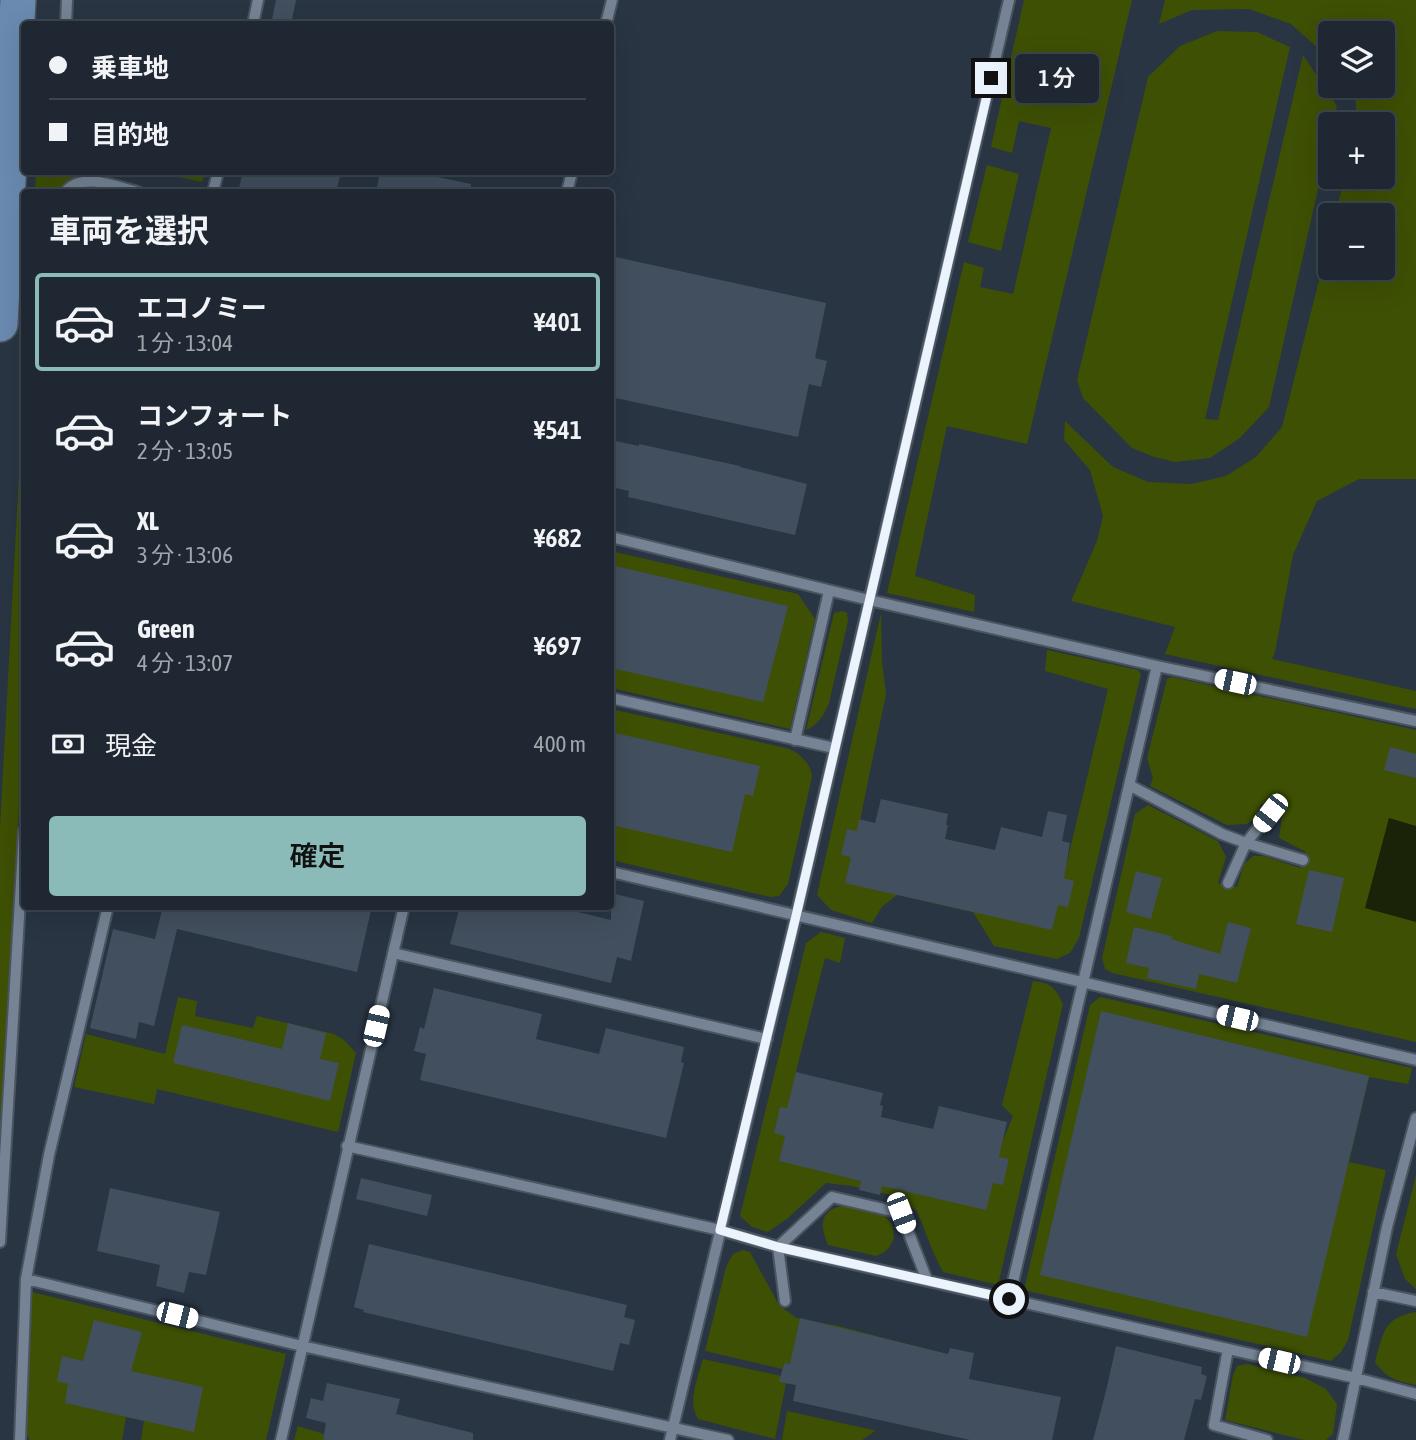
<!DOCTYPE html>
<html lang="ja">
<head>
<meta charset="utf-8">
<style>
	:root { --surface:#1f2832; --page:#27303a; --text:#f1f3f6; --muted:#a1a6ac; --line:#3c444d; --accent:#8bbbb9 }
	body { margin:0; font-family:"Asap Condensed","Noto Sans JP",sans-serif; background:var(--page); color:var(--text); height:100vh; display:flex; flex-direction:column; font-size:26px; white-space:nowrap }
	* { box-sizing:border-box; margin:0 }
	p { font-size:23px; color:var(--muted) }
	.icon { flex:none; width:38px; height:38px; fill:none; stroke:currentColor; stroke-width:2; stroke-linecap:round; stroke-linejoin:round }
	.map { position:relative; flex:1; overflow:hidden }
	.details { position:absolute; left:21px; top:189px; width:593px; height:721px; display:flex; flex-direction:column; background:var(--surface); border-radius:7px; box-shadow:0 7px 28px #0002,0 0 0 2px var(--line) }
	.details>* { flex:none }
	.hud { position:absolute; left:21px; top:21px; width:593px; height:154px; border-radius:7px; box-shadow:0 7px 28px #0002,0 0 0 2px var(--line); display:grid; align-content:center; height:154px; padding:0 28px; background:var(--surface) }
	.buttons { position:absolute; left:1318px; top:21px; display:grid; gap:14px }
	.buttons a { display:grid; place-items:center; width:77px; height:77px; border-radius:7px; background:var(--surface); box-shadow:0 7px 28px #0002,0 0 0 2px var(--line); font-size:35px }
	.end { position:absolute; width:32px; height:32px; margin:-16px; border:9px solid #ebf3fd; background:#111; box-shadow:0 0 0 4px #111 }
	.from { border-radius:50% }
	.bubble { position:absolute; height:49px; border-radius:7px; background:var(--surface); box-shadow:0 7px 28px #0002,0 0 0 2px var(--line); font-size:23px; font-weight:600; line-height:49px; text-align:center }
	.car { position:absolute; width:21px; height:42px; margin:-21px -10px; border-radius:9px; box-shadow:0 0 5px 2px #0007; background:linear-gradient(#fff 24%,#345 0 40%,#fff 0 76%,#345 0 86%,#fff 0) }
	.hud b { display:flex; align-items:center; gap:24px; height:66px; font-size:26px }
	.hud b+b { border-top:2px solid var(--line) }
	.hud i { width:18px; height:18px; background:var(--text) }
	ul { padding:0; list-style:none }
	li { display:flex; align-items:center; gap:21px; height:98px; margin:0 14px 10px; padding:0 14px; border:4px solid transparent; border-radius:7px }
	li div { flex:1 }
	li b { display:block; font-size:26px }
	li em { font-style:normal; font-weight:600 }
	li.current { border-color:var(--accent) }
	li>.icon { width:63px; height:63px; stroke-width:1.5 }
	h2 { padding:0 28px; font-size:32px; line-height:84px }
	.pay { display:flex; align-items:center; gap:18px; height:77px; padding:0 28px; font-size:26px }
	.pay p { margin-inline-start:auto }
	.action { display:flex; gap:14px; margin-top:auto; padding:14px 28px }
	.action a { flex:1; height:80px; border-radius:7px; background:var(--accent); color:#111; font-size:28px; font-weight:600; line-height:80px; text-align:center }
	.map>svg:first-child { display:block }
</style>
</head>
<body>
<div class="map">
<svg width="1416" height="1440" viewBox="0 0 1416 1440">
	<rect width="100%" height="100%" fill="#293543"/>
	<!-- green -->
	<path fill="#3e5004" d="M1024 0H1132L1027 444 947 426 915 576 975 595 974 612 887 593 964 262 984 268 980 287 1013 294 1051 128 1019 121 1012 153 991 147Z
		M1165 0H1416V479H1359L1317 501 1293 555 1275 652 1272 659 1416 691V709L1165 654 1175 627 1071 601 1097 541 1103 516 1090 470 1064 440 1065 421 1113 467 1148 482 1191 484 1226 476 1256 457 1282 427 1330 237V268H1382V215H1335L1345 177H1382V124H1357L1355 93 1350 86H1382V33H1330V59L1291 24 1249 9 1192 10 1159 24Z
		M1217 31 1257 32 1290 47 1205 419 1218 420 1303 55 1337 106 1333 124H1330V136L1269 407 1240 438 1210 458 1175 462 1154 457 1132 448 1083 398 1077 380 1148 77 1180 46Z
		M987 165 1019 174 1001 251 968 242Z
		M36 172H93V174C75 175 68 179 56 192H35Z
		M156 172H206L202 182Z
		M24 381V724L0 1127V828Z
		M611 551 798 594 815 619 790 729 611 688Z
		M843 611 847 613 848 621 829 703C824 715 819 724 806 730L834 613Z
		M881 613 882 662 886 694 860 820 1066 866 1108 689 1045 671 1047 650 1138 670 1141 674 1079 938 1070 953 1057 959 994 946 973 912 897 895 882 907 872 923 831 910 817 895Z
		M1172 677 1416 730V1042L1112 973 1105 969 1102 958 1135 814 1148 805 1218 841 1226 857 1218 883 1237 887 1244 864 1253 856H1264L1300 868 1306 852 1279 838 1283 811 1261 804 1255 818 1247 824 1227 825 1150 786 1153 778 1147 758 1167 679Z
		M611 709 786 748C799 752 811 763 812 777L788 884 779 896 771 897 611 860Z
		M821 932 845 938 840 963 825 958 796 1071 794 1097 1001 1145 1013 1116 1002 1105 1033 981C1051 983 1055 987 1063 1004L998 1285 943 1272 934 1254 917 1211 896 1196 852 1186 826 1183 788 1218 768 1232 752 1227 740 1216 806 943Z
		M178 997 197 1001 195 1016 253 1028 257 1016 334 1034 344 1040 356 1053 338 1132 157 1089 154 1104 74 1087 86 1034 165 1054Z
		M1100 997 1412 1068 1408 1084 1369 1077 1349 1162 1386 1170 1348 1340 1341 1352 1331 1361 1024 1290 1090 1005Z
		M1416 1175V1289L1405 1279 1396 1254Z
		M843 1206 884 1216C900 1228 896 1250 876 1256L828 1245C820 1228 819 1209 843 1206Z
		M743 1250 750 1252 779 1305 796 1318 838 1326 934 1351 790 1364 784 1363 782 1369 705 1351 726 1267 733 1254Z
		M32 1292 286 1354 266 1440H141L144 1421 126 1417 122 1440H30L23 1428Z
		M1416 1312V1385C1397 1381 1387 1379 1375 1362 1383 1335 1383 1317 1416 1312Z
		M703 1359 781 1376 786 1383 775 1439 698 1419C687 1401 698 1378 703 1359Z
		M1247 1364 1305 1378 1326 1389 1337 1404 1333 1434 1326 1440H1304L1225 1420 1233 1375 1237 1366Z
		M787 1411 882 1432 875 1431 862 1440H782Z
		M298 1426 324 1434 323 1439 326 1440H294Z"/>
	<!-- water -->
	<path fill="#1a2207" d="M1389 818 1416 826V922L1365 908Z"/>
	<!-- building -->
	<path fill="#424f5e" d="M276 0H296L291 24H271Z
		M243 172H341L336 192H238Z
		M380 172H414L471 184 470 192H376Z
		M611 256 826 303 815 358 827 361 821 387 809 384 798 437 611 397Z
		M611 440 639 446V444L740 466V467L807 484 795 535 628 497 629 491 611 487Z
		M611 565 788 606 763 702 611 668Z
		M611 732 760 766 753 796 745 794 732 852 611 825Z
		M1390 747 1416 754V778L1384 770Z
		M881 799 948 814 946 825H948L945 839 995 850 1001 827 1042 837 1048 811 1067 815 1062 841 1070 843 1064 878 1074 881 1068 907 1058 905 1052 930 845 883 851 857 841 855 847 829 857 831 859 819 875 823Z
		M1309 870 1344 878 1332 932 1296 924Z
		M1136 871 1162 878 1151 919 1126 912Z
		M611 893 644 901 631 961 617 957 611 983 450 944 460 906H553L611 920Z
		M163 906H372L357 972 177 929 154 1026 139 1022 136 1039 90 1028 113 929 155 939Z
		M1228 922 1251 928 1237 983 1199 974 1196 989 1147 978 1149 968 1126 963 1134 927 1172 936 1171 939 1220 954Z
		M434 988 542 1014 536 1039 599 1054 606 1028 684 1047 681 1062 684 1063 666 1138 420 1080 426 1054 414 1051 420 1027 424 1029Z
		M1101 1011 1369 1076 1307 1337 1040 1275Z
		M288 1023 326 1033 320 1059 339 1063 330 1101 173 1063 182 1025 282 1049Z
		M796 1072 883 1093 880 1105 883 1106 881 1117 933 1129 939 1106 1007 1122 999 1157 1009 1159 1003 1185 993 1183 986 1210 882 1186 880 1195 859 1190 861 1181 779 1161 785 1136 774 1133 780 1107 787 1108Z
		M361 1178 432 1195 427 1216 356 1199Z
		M110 1188 220 1212 206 1275 189 1272 184 1293 156 1286 160 1265 97 1251Z
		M369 1244 627 1305 624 1317 635 1320 629 1345 620 1343 613 1371 363 1312 364 1310 354 1307Z
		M800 1318 948 1354 950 1348 974 1353 969 1379 1061 1397 1052 1440H970L793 1401 796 1385 779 1382 784 1363 790 1364Z
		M94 1320 142 1332 131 1371 203 1387 194 1432 65 1403 68 1384 57 1381 62 1356 83 1361Z
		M1116 1346 1202 1367 1201 1374 1207 1376 1201 1400 1195 1399 1184 1440H1093L1106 1391Z
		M327 1383 400 1399 396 1414 473 1433V1440H323L326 1423 306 1418 311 1398 323 1401Z"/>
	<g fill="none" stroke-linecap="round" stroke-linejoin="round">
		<defs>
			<path id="service" d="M66 24 67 0
				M253 24 258 0
				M606 24 612 0
				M65 192C83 171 116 187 138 192
				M213 192 218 172
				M567 192 572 172
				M611 537 869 600 1157 666 1416 721
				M611 698 834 748
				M795 740 829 591
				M1129 785 1222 834 1246 843 1303 860
				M611 872 1416 1060
				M1228 883 1246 843 1270 813
				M393 953 767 1039
				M347 1146 720 1230 778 1247 1356 1378 1416 1394
				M0 1242 24 831
				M26 1279 302 1346 728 1440
				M1373 1292 1416 1301
				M1009 1299 1157 666
				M785 1301 778 1247 832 1197 901 1213 927 1280
				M1228 1349 1214 1425 1267 1440
				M20 1440 26 1279 49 1155 108 906
				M281 1440 404 906
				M670 1440 796 916 1009 0
				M1343 1440 1387 1227 1416 1118"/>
			<path id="primary" d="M0 324 18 0"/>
		</defs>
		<!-- service casing -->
		<use href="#service" stroke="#4a5460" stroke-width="14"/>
		<!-- primary casing -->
		<use href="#primary" stroke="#4a5460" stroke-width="38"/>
		<!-- service -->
		<use href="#service" stroke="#758394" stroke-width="10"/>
		<!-- primary -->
		<use href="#primary" stroke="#6a8ab0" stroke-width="35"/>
	</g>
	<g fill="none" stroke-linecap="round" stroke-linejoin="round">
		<!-- route -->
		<path stroke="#ebf3fd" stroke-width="9" d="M991 78 796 916 720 1230 778 1247 1009 1299"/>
	</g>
</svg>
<div class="buttons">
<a><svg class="icon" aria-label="layers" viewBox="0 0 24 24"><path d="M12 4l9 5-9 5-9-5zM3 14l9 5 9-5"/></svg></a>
<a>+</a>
<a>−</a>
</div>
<i class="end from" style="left:1009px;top:1299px"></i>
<i class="end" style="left:991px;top:78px"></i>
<div class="bubble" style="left:1015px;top:54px;width:84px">1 分</div>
<i class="car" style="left:1235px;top:682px;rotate:282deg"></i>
<i class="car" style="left:1270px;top:813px;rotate:218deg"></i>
<i class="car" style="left:1237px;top:1018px;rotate:283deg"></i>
<i class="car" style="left:376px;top:1026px;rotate:13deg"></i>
<i class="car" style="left:901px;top:1213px;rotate:159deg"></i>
<i class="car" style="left:177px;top:1315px;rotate:104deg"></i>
<i class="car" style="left:1279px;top:1361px;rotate:283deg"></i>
<div class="hud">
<b><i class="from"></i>乗車地</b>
<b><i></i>目的地</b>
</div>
<section class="details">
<h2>車両を選択</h2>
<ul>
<li class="current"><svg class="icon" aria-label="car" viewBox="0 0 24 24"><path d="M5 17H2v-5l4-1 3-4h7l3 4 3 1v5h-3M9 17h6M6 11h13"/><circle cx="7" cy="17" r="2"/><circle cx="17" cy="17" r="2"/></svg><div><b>エコノミー</b><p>1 分 · 13:04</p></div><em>¥401</em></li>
<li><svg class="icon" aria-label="car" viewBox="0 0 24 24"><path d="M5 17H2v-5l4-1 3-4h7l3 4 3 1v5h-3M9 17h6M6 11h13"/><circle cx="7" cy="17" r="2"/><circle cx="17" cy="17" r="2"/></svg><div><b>コンフォート</b><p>2 分 · 13:05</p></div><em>¥541</em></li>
<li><svg class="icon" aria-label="car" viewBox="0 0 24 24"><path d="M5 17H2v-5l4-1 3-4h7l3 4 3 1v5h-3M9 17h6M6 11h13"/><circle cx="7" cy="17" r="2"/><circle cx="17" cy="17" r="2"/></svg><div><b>XL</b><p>3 分 · 13:06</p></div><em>¥682</em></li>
<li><svg class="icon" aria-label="car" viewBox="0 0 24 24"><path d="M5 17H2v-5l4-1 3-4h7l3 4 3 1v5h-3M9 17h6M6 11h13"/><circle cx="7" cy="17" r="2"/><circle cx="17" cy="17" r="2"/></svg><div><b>Green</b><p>4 分 · 13:07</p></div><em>¥697</em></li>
</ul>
<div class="pay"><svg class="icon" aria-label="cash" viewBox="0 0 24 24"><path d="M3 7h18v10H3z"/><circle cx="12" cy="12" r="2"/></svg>現金<p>400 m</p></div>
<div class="action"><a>確定</a></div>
</section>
</div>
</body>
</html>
